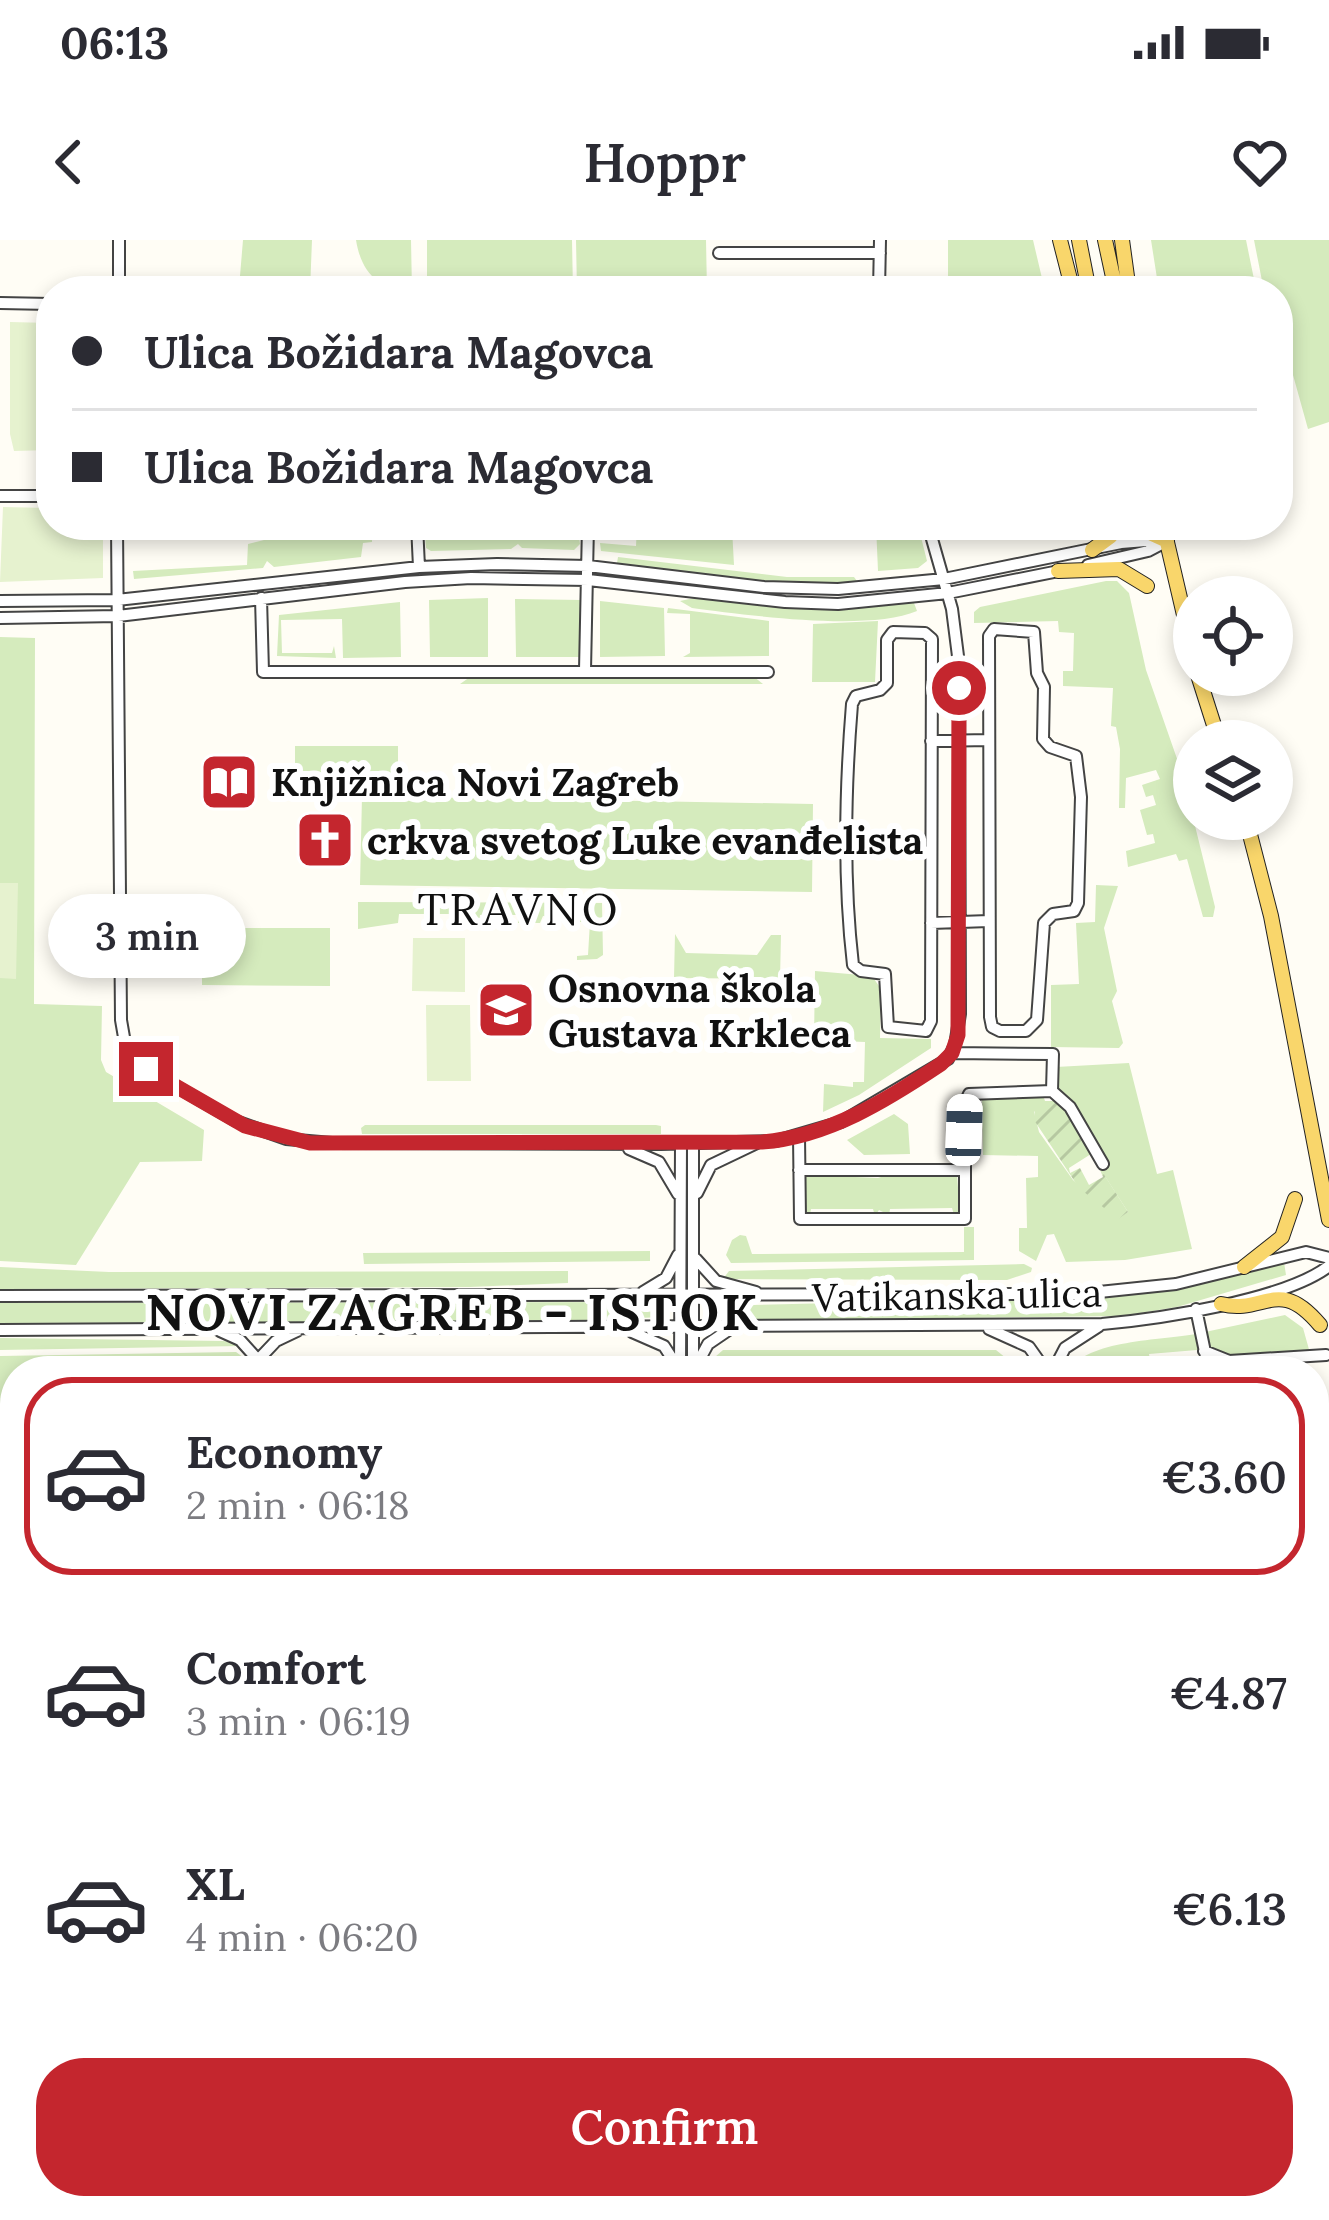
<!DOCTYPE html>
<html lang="en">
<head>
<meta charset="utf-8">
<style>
	:root { --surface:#fff; --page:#f7f7f7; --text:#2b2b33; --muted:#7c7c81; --line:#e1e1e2; --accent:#c4262e }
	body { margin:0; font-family:Lora,serif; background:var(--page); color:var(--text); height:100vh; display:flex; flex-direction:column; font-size:45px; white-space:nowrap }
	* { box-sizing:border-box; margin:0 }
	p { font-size:39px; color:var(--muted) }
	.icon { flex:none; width:66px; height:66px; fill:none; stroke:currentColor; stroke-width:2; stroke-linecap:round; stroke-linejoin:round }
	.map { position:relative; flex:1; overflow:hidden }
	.details { position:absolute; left:0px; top:1116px; width:1329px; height:864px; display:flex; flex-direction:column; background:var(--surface); border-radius:48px 48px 0 0; box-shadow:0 6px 18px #0003 }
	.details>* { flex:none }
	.banner { position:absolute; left:36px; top:36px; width:1257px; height:264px; border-radius:48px; box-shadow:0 6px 18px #0003; display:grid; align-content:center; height:264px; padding:0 36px; background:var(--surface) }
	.buttons { position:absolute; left:1173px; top:336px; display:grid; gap:24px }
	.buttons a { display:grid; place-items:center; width:120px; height:120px; border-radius:50%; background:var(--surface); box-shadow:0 6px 18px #0003; font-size:60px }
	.end { position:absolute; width:54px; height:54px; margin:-27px; border:15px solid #c4262e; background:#fff; box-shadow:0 0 0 6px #fff }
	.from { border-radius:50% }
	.bubble { position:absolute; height:84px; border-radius:42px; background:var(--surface); box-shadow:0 6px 18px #0003; font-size:39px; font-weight:600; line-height:84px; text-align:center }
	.car { position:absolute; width:36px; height:72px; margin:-36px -18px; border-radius:15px; box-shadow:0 0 9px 3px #0007; background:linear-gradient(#fff 24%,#345 0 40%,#fff 0 76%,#345 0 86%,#fff 0) }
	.banner b { display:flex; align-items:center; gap:42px; height:114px; font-size:45px }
	.banner b+b { border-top:3px solid var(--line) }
	.banner i { width:30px; height:30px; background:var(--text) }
	ul { padding:21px 0 0; list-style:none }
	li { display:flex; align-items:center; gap:36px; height:198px; margin:0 24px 18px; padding:0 12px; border:6px solid transparent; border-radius:48px }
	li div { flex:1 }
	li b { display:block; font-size:45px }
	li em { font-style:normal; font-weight:600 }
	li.on { border-color:var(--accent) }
	li>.icon { width:108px; height:108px; stroke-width:1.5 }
	.primary-button { display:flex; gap:24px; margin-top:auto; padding:24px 36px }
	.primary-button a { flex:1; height:138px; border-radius:48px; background:var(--accent); color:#fff; font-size:48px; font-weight:600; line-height:138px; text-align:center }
	.status { display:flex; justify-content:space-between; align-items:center; height:84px; padding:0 60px; background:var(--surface); direction:ltr }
	.status svg { height:33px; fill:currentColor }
	header { display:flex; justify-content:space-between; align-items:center; height:156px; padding:0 36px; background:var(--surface); font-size:54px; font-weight:600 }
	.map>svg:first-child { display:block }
</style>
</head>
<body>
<div class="status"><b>06:13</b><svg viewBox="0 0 49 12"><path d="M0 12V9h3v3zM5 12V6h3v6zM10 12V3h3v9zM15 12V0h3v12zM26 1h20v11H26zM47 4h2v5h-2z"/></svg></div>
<header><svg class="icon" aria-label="back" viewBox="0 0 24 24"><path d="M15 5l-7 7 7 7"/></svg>Hoppr<svg class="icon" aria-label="heart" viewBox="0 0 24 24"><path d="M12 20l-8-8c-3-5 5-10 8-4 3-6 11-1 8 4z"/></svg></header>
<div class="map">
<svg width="1329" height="1980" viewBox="0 0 1329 1980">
	<defs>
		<pattern id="garden-furrows" width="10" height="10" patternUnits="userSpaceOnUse" patternTransform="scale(3)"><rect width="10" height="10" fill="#d5ebbd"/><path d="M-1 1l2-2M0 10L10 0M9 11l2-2" fill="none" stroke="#b6c8a1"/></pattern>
	</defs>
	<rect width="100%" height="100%" fill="#fffdf5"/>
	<!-- grass -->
	<path fill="#d5ebbd" d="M243 0H312L310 51H182V36H240Z
		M356 0H411L412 51C379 51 361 32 356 0Z
		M427 0H572L573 51H427Z
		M576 0H706L707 51H577Z
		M948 0H1033L1045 51H948Z
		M1151 0H1246L1256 49 1159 51Z
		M1254 0H1329V182L1308 189 1278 81V51H1264Z
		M353 285H372V302L363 303 361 317 274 327 267 321 263 328 134 339 133 331 247 325 248 304 272 298 274 289H352Z
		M637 285 732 288 734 325 601 311 600 303 636 306Z
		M876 285H918L927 321 918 328 878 331Z
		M425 295 579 297 580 304 574 310 522 308 518 304 511 309 431 311 426 308Z
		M618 317 787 337H854L857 341C815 357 670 328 617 323Z
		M1106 341H1117L1129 353 1146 430 1182 533 1215 667 1213 677H1203L1187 619 1179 621 1176 614 1128 627 1126 611 1155 603 1153 594 1147 595 1140 570 1156 565 1153 555 1146 557 1142 545 1160 539 1156 530 1126 538 1125 568H1119L1120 509 1116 487 1111 486 1113 448 1063 446V431H1073L1074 393 1059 392 1058 381 974 383V372L980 367Z
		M699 357 812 368 914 363 917 371C868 392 746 375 692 368L680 361Z
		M488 358V417H430L429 360Z
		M515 359 582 360V417H516Z
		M600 361 664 368 665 416 600 417Z
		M400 362 401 417 343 418 342 379 281 380 282 413H332L334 406 336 418 277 416 279 375Z
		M668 368 769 381V416L683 417 690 413V374L667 373Z
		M878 381 875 442H812L813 384Z
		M0 397 35 398 34 764 102 766 101 820 106 832 204 890 202 921 140 922 76 1025 0 1021Z
		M753 436 763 444H460L470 437Z
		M295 506H398V548L295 547Z
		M362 556 813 564 812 652 360 645Z
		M1096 645 1118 646 1104 688 1117 751 1112 761 1123 803 1119 808 1051 807V745L1079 744 1076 683 1095 682Z
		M358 662 602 663 603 715 597 719 577 720V716L588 715 590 682H555L551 677 543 676 540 683H518V675H480L479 683H469V674H439L438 683H430V674H399L398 683 358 689Z
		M202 688H330V746L202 745Z
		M675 694 686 713 757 715 771 695H781L780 739 674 738Z
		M815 731 872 736 881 749 880 798 931 799V808L859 855 823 872 824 844 853 847V842H864L865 802 814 800Z
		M1129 823 1157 934 1173 930 1192 1009 1125 1020 1066 1022 1054 994 1047 995 1036 1021 1019 1011V988H1027L1026 938 1038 937V916L983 915 982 855H1043L1045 861 1034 872 1039 892 1073 940 1118 978 1128 972 1099 927 1105 923 1066 856 1056 848V827Z
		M894 874 908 884 910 914 864 915 847 900Z
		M365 885H656L661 886V894H362L361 888Z
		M890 934 957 935 960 972 954 975 952 968 890 969 889 975 879 970 875 976 873 969H811L810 975 804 974V937L809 935 878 938Z
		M964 987H974V1020L731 1023 726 1015 732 1000 740 995 746 996 752 1014 964 1012Z
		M650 1011V1021L364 1024 363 1013Z
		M1284 1022 1286 1035 1177 1067 1122 1076 711 1081V1066L1114 1056 1198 1043Z
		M1024 1024 1032 1028 1031 1032 1007 1040 723 1039 729 1031Z
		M0 1027 109 1032 568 1031V1043L470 1047 0 1049Z
		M663 1062 662 1077 552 1082 0 1083V1063Z
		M1285 1075 1303 1088 1310 1113C1279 1115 1238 1121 1210 1109L1205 1092Z
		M1196 1094 1204 1131 1197 1110 1149 1114 1152 1131H1070C1084 1100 1164 1100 1196 1094Z
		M0 1098 224 1101 242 1106 0 1110Z
		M723 1110H996L1022 1131H1014L993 1117 769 1118 741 1131H714L715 1117Z
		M236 1112 243 1117 244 1131H194L184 1126 183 1118 65 1117 62 1131H15V1197L0 1212V1116Z
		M1314 1132 1329 1184V1252L1314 1266Z
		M1314 1673 1329 1686V1805L1314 1802Z"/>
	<!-- garden -->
	<path fill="url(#garden-furrows)" d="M1043 861H1062L1091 914 1069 928 1070 933 1080 928 1089 945 1103 937 1098 925 1128 972 1118 979 1079 948 1034 880 1035 868Z"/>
	<!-- pitch -->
	<path fill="#e6f2cf" d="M51 78V210L14 211 10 194V82L50 83Z
		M3 267 51 268V285H103V338L0 342Z
		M0 643H18L16 739 0 738Z
		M413 698H465V752L412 751Z
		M426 765H470L471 841H427Z"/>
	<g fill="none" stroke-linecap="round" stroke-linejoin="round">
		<defs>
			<path id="minor" d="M119 0V51
				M719 13H880
				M879 51 880 0
				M0 63 51 64
				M0 256H51
				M117 285 121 780 125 803 146 829 236 881 286 899 332 903 661 904 776 901 841 882 948 819 955 805 960 774 959 424 952 369 928 285
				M417 285 419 327
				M742 285 755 291H853
				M1088 325 1148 311 1167 301
				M261 358 263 432H768
				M0 361 117 360 419 327 497 324 588 326 764 347 838 349 944 339 1121 303 1158 300
				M0 378 118 376 405 342 471 338 588 340 785 362 838 364 948 353 1064 330
				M994 389 1034 392 1037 433 1044 447 1043 499 1050 507 1076 516 1081 557 1078 663 1074 671 1053 674 1044 683 1037 780 1026 791H1000L992 787 990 777 989 396Z
				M893 392 925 393 932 399 931 781 926 791 888 787 885 734 861 731 853 725C843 639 845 550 852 464L856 456 880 450 887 443V400Z
				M585 430 588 285
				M931 501 989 500
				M931 683 989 681
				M952 813 1053 814 1052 851 969 854 965 863V930
				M1052 851 1070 867 1103 924
				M693 903V1131
				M629 909 659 922 678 954
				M799 930H965V979H800L799 896
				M697 953 711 925 757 903
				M696 1019 716 1041 756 1052
				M643 1052 666 1038 678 1015
				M0 1056 1080 1054 1176 1044 1306 1012 1329 1018
				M1196 1069 1209 1131
				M989 1089 1029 1107 1046 1131
				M0 1090 1102 1084C1159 1079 1285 1060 1329 1026
				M220 1091 240 1100 258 1120
				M632 1092 664 1106 677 1126
				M1204 1111 1229 1121 1326 1115
				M258 1120 276 1101 297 1091
				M695 1128 708 1104 730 1089
				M680 1131 681 903
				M1053 1131 1065 1108 1099 1086
				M0 1233 15 1218
				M0 1395 15 1409
				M0 1481 15 1466
				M0 1524 15 1509
				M0 1582 15 1597
				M1314 1600 1329 1601
				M1323 1629 1329 1634
				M1314 1853 1329 1857
				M0 1865 15 1880
				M1314 1944 1329 1949
				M139 1965 171 1969H464L538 1965
				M699 1965 707 1980
				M1084 1965V1980
				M1170 1965 1194 1980
				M605 1980 606 1965"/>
			<path id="major" d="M1060 0 1073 51
				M1079 0 1089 51
				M1105 0 1116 51
				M1122 0 1129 51
				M1132 285 1167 301
				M1163 285 1194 418
				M1092 310 1111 296 1119 285
				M1058 331 1119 329 1147 346
				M1198 435 1219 501
				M1246 579 1271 676 1329 980
				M1244 1027 1282 997 1295 959
				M1221 1064C1265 1075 1278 1035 1320 1085"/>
		</defs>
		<!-- minor casing -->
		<use href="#minor" stroke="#444" stroke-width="14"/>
		<!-- major casing -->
		<use href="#major" stroke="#222" stroke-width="16"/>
		<!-- minor -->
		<use href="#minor" stroke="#fff" stroke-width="10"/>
		<!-- major -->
		<use href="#major" stroke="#f9d66b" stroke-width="14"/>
	</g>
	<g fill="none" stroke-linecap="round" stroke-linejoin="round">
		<!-- route -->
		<path stroke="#c4262e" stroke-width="15" d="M146 829 245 886 310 903 762 902C828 897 887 860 941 824L952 813 958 795 959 448"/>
	</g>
	<!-- icons -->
	<defs>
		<symbol id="library-square" viewBox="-11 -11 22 22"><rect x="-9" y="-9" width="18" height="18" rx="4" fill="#c4262e" stroke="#fff"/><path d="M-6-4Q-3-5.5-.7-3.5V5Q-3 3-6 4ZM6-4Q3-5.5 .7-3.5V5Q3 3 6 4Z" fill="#fff"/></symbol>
		<symbol id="church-square" viewBox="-11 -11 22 22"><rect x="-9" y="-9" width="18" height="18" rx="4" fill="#c4262e" stroke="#fff"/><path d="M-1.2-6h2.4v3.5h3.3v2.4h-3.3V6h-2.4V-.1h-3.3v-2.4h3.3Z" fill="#fff"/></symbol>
		<symbol id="school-square" viewBox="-11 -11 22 22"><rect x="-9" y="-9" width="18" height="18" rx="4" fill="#c4262e" stroke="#fff"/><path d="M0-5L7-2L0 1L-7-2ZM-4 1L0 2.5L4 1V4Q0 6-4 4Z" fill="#fff"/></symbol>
	</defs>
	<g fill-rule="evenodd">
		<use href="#library-square" x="196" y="509" width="66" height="66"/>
		<use href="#church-square" x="292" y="567" width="66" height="66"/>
		<use href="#school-square" x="473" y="737" width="66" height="66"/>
	</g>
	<g text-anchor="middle" stroke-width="12" stroke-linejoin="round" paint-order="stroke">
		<!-- poi labels -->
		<g font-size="39" font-weight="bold" fill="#111" stroke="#fff" text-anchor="start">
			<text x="271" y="556">Knjižnica Novi Zagreb</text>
			<text x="367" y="614">crkva svetog Luke evanđelista</text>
			<text x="548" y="762">Osnovna škola<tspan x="548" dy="45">Gustava Krkleca</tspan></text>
		</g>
		<!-- street labels -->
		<g font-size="39" fill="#111" stroke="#fff">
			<text transform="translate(957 1055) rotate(-1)" y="14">Vatikanska ulica</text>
		</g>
		<!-- quarter labels -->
		<g font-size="45" letter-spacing="3" fill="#111" stroke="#fff">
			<text x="519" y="685">TRAVNO</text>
		</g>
		<!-- district labels -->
		<g font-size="51" font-weight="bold" letter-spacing="3" fill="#111" stroke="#fff">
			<text x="453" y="1090">NOVI ZAGREB - ISTOK</text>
		</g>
	</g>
</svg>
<div class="buttons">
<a><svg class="icon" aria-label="locate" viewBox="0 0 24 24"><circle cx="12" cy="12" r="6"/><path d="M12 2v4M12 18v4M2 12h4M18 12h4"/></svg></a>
<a><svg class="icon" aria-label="layers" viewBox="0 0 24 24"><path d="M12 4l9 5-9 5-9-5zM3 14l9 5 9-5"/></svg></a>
</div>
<i class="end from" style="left:959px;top:448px"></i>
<i class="end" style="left:146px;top:829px"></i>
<div class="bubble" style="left:48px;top:654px;width:198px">3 min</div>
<i class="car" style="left:964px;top:890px;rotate:2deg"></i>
<div class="banner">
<b><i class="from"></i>Ulica Božidara Magovca</b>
<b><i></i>Ulica Božidara Magovca</b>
</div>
<section class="details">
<ul>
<li class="on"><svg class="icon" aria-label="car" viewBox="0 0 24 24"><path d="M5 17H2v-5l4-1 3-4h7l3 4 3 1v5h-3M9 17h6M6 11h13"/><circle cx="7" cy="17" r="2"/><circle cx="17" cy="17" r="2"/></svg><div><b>Economy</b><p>2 min · 06:18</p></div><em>€3.60</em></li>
<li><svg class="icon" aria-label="car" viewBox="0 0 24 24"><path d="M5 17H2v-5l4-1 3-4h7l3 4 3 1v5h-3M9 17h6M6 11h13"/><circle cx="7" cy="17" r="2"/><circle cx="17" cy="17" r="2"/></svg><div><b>Comfort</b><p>3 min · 06:19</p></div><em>€4.87</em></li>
<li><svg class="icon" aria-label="car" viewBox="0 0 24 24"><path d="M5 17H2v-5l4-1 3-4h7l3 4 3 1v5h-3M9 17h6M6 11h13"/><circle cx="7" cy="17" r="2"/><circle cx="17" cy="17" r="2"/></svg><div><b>XL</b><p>4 min · 06:20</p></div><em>€6.13</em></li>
</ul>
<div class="primary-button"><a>Confirm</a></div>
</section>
</div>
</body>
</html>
